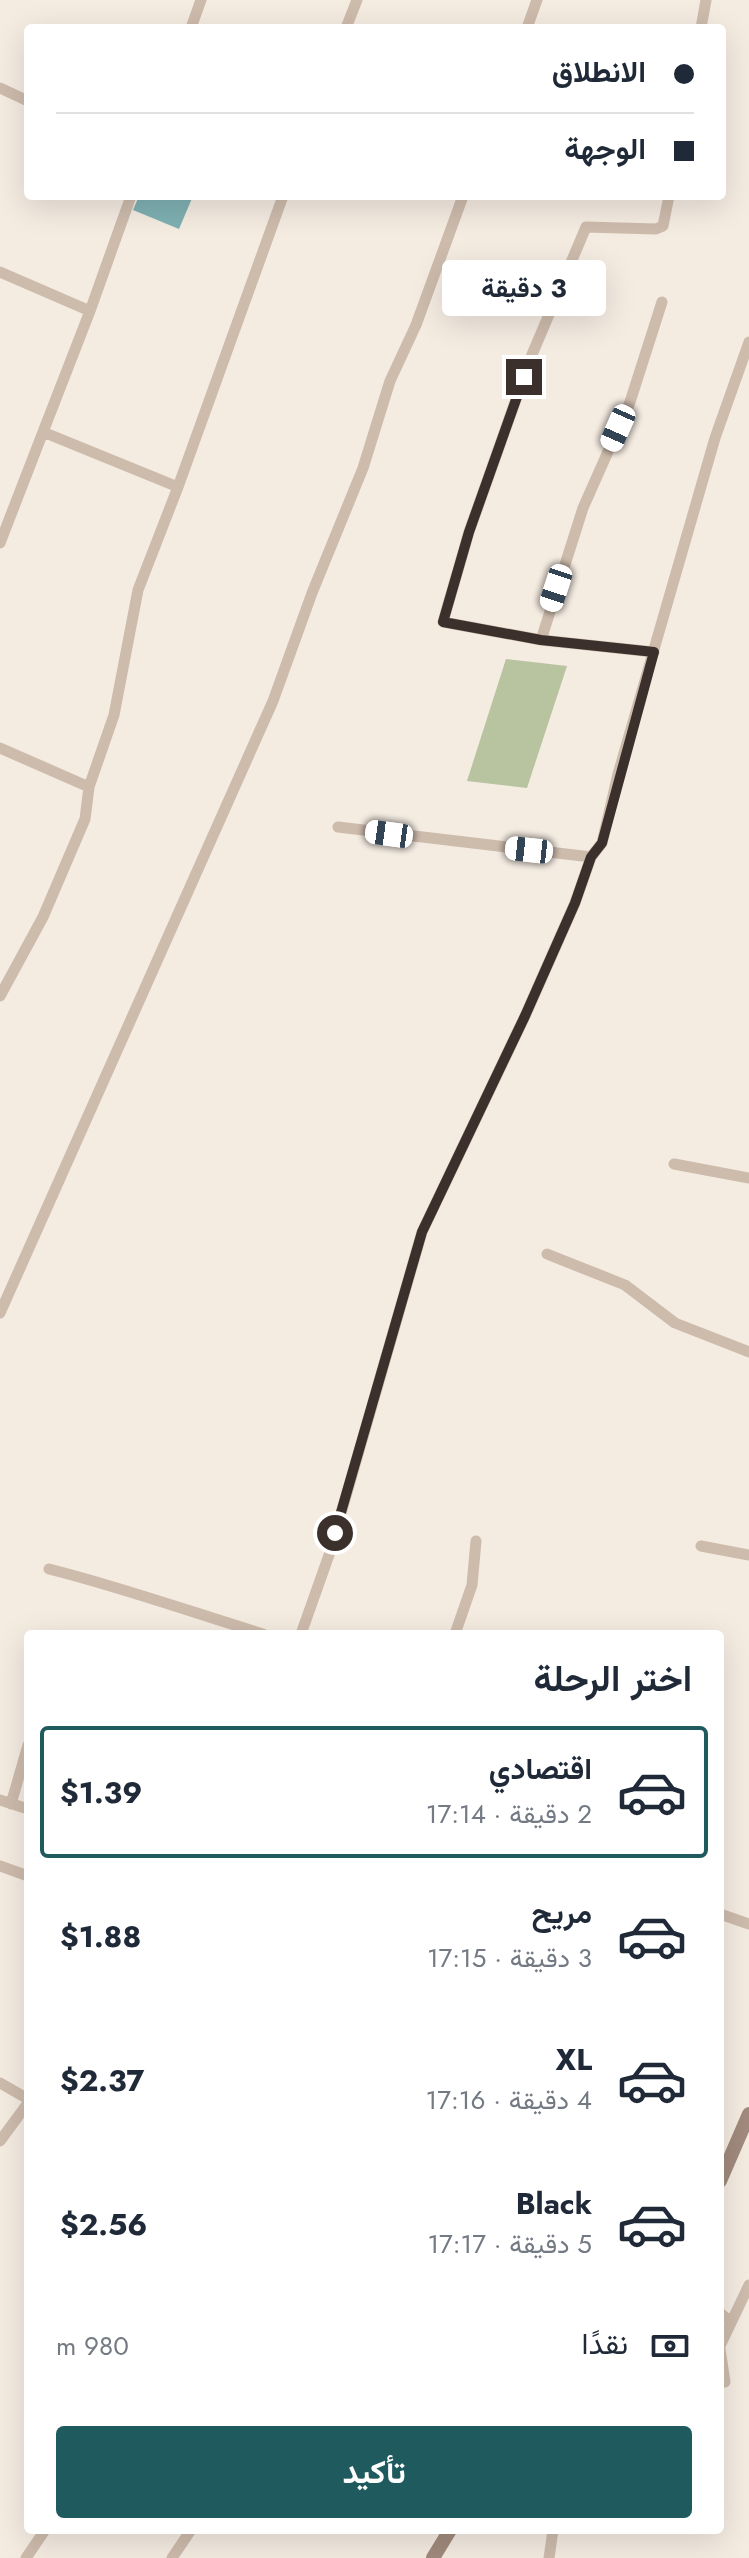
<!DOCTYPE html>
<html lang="ar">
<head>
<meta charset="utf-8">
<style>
	:root { --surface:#fff; --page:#f2f2f3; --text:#1f2937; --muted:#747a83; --line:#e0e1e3; --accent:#1f5a5e }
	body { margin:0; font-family:Jost,Vazirmatn,sans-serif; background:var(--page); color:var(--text); direction:rtl; height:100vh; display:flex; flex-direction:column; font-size:30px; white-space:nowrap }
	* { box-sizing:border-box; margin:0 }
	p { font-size:26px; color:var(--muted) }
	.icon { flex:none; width:44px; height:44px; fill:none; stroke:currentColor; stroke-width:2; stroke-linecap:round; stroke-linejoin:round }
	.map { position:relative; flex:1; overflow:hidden; direction:ltr }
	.drawer { position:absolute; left:24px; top:1630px; width:700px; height:904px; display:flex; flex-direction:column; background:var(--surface); border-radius:8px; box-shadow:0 8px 32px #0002; direction:rtl }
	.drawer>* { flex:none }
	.hud { position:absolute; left:24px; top:24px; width:702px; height:176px; border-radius:8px; box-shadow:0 8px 32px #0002; direction:rtl; display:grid; align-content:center; height:176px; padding:0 32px; background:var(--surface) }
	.end { position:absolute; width:36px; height:36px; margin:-18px; border:10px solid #3b302b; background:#fff; box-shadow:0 0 0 4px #fff }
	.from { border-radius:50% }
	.bubble { position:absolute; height:56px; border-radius:8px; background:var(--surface); box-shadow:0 8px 32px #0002; font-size:26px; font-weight:700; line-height:56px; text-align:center; direction:rtl }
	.car { position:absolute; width:24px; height:48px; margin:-24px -12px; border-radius:10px; box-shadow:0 0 6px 2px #0007; background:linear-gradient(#fff 24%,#345 0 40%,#fff 0 76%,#345 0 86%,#fff 0) }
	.hud b { display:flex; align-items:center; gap:28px; height:76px; font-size:30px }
	.hud b+b { border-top:2px solid var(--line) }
	.hud i { width:20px; height:20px; background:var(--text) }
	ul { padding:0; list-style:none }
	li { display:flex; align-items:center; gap:24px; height:132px; margin:0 16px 12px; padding:0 16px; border:4px solid transparent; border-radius:8px }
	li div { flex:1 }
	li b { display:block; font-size:30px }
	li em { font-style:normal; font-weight:700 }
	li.current { border-color:var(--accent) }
	li>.icon { width:72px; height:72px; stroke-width:1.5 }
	h2 { padding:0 32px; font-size:36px; line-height:96px }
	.pay { display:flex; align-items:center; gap:20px; height:88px; padding:0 32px; font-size:30px }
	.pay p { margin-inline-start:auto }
	.action { display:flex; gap:16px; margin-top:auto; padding:16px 32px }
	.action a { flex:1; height:92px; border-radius:8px; background:var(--accent); color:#fff; font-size:32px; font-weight:700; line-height:92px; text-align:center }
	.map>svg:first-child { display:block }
</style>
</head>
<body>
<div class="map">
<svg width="749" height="2558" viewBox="0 0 749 2558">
	<rect width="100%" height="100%" fill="#f4ebe1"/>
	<!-- green -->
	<path fill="#b8c4a0" d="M506 659 567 666 527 788 467 781Z"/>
	<!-- water -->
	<path fill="#7fb0b2" d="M139 196H193L179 229 133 210Z"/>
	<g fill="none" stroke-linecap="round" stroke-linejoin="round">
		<!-- street -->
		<path stroke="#cdbbac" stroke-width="11" d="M191 28 201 0
			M346 28 357 0
			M527 28 537 0
			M701 28 706 0
			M0 88 28 101
			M0 272 90 311 131 196
			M662 302 630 402 583 508 541 640 443 622 469 532 531 357 586 227 656 229 663 226 669 196
			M90 311 43 432 178 487 283 196
			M0 543 43 432
			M541 640 654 652
			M0 748 89 787
			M338 827 591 857
			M0 996 43 917 85 819 89 787 114 715 138 590 178 487
			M674 1164 749 1178
			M547 1254 625 1285 675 1323 749 1352
			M0 1313 273 701 312 593 363 468 390 381 416 325 463 196
			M701 1546 749 1555
			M49 1569C121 1587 191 1612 263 1634
			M301 1634 329 1555 422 1232 525 1016 575 903 591 857 602 843 618 774 715 438 749 342
			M455 1634 472 1585 476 1541
			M0 1800 28 1809
			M11 1804 28 1745
			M0 1866 28 1876
			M720 1914 749 1924
			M0 2083 28 2099
			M0 2141 28 2103
			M720 2313 731 2322
			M720 2346 749 2285
			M720 2349 725 2382
			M26 2558 45 2530
			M172 2558 191 2530
			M549 2558 553 2530"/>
		<!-- secondary -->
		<path stroke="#a18a7d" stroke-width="14" d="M720 2181 749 2114
			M433 2558 450 2530"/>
	</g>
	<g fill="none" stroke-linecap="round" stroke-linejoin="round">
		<!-- route -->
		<path stroke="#3b302b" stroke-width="10" d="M335 1533 422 1232 525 1016 575 903 591 857 602 843 654 652 541 640 443 622 469 532 524 377"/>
	</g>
</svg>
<i class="end from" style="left:335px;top:1533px"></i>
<i class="end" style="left:524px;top:377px"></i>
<div class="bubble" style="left:442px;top:260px;width:164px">3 دقيقة</div>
<i class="car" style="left:618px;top:428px;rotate:204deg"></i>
<i class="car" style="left:556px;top:588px;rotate:198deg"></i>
<i class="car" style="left:389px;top:834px;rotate:278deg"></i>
<i class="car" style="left:529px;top:850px;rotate:276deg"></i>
<div class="hud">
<b><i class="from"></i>الانطلاق</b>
<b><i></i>الوجهة</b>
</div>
<section class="drawer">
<h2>اختر الرحلة</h2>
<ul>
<li class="current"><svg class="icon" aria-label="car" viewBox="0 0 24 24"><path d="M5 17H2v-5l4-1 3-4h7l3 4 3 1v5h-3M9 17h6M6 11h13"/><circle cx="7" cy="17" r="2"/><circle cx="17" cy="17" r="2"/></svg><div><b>اقتصادي</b><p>2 دقيقة · 17:14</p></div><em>$1.39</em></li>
<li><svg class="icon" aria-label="car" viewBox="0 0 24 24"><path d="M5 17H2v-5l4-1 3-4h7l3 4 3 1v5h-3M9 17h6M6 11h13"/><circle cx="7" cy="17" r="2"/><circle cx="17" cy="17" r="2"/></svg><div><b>مريح</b><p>3 دقيقة · 17:15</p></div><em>$1.88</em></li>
<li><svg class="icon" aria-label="car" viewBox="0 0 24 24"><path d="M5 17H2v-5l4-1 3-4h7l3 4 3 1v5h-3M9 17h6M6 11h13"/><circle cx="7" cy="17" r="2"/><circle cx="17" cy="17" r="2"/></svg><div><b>XL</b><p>4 دقيقة · 17:16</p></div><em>$2.37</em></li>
<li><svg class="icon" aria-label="car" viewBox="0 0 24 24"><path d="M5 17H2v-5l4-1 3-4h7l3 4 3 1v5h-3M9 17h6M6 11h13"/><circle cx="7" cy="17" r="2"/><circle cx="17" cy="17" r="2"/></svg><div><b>Black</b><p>5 دقيقة · 17:17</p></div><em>$2.56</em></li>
</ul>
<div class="pay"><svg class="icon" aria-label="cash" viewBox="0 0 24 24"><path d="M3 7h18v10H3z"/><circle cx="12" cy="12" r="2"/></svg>نقدًا<p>980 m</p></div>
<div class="action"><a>تأكيد</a></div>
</section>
</div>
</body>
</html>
